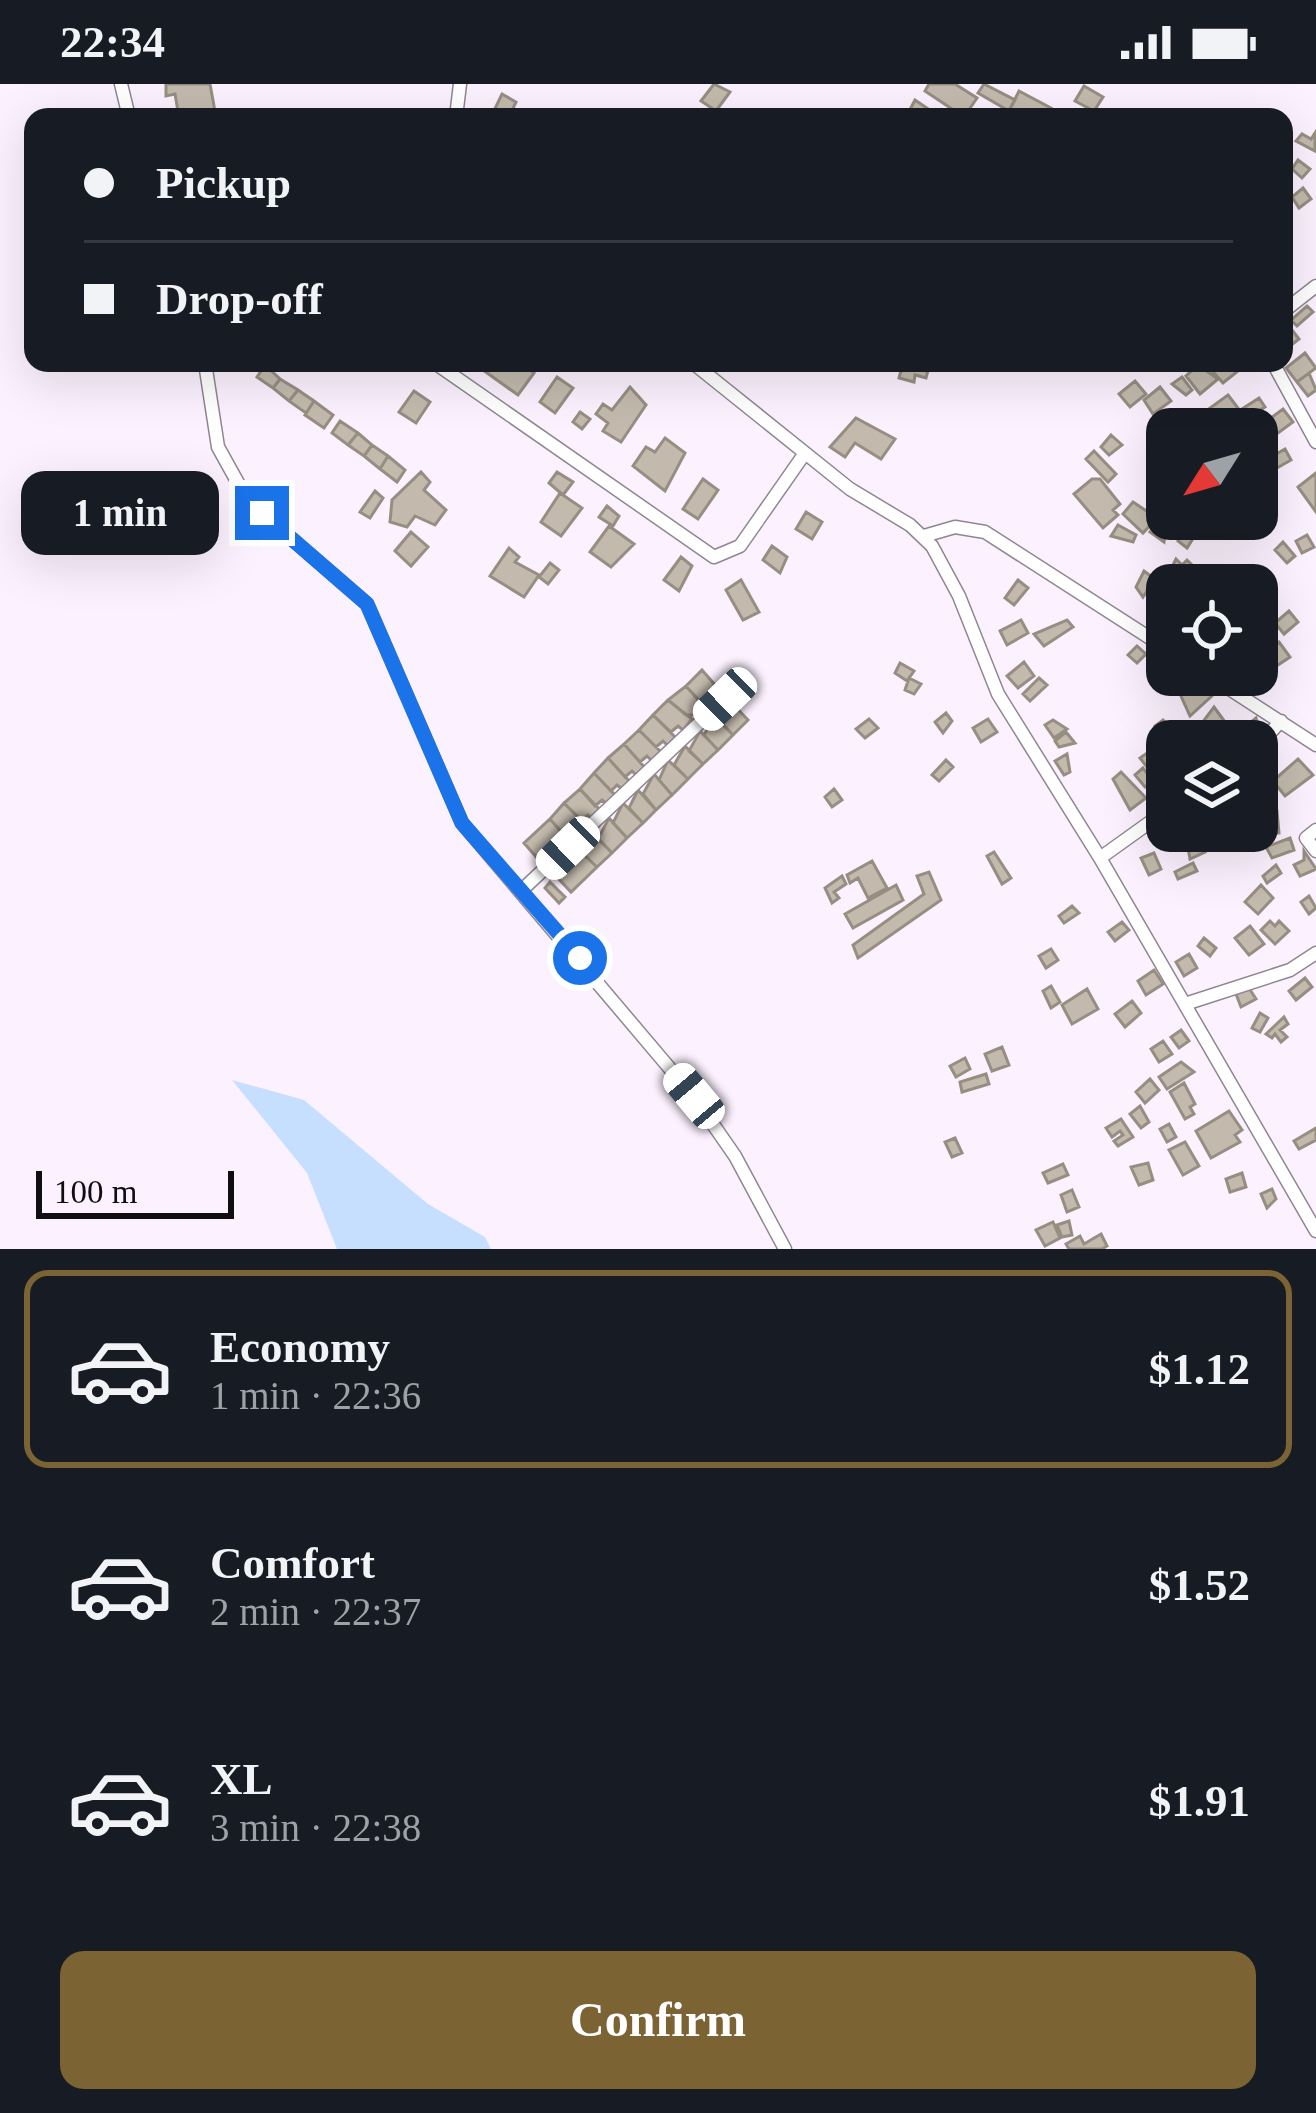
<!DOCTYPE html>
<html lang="en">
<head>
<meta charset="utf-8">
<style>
	:root { --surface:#171b24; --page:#20242c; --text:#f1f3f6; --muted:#9ea1a6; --line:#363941; --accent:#7c6334 }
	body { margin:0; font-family:"Times New Roman",serif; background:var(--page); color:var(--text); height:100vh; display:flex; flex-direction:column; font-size:45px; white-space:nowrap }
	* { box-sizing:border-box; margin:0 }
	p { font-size:39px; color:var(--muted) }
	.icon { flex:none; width:66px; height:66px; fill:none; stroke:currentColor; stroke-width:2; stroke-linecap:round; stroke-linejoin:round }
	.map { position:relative; height:1165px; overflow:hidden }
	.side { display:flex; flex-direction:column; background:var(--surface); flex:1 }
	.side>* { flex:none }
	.hud { position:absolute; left:24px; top:24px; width:1269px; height:264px; border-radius:24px; box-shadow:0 12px 48px #0002; display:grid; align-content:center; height:264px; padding:0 60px; background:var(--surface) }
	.needle { width:78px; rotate:233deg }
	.controls { position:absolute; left:1146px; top:324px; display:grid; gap:24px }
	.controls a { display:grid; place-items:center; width:132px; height:132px; border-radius:24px; background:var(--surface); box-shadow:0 12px 48px #0002; font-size:60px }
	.scale { position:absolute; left:36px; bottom:30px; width:198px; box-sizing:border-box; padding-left:12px; border:6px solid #110e12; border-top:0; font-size:33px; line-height:42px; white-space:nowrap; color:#110e12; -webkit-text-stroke:9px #fcf2ff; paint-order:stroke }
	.end { position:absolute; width:54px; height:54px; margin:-27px; border:15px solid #1a73e8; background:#fff; box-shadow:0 0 0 6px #fff }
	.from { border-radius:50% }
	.bubble { position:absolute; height:84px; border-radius:24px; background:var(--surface); box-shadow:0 12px 48px #0002; font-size:39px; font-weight:800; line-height:84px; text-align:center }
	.car { position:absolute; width:36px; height:72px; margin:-36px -18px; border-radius:15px; box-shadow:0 0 9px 3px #0007; background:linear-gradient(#fff 24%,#345 0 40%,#fff 0 76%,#345 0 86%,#fff 0) }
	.hud b { display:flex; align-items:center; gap:42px; height:114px; font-size:45px }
	.hud b+b { border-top:3px solid var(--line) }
	.hud i { width:30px; height:30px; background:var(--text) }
	ul { padding:21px 0 0; list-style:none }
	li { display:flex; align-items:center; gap:36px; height:198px; margin:0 24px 18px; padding:0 36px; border:6px solid transparent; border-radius:24px }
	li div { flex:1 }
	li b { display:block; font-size:45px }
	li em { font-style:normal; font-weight:800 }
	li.selected { border-color:var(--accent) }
	li>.icon { width:108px; height:108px; stroke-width:1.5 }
	.button { display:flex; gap:24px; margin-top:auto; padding:24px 60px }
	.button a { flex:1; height:138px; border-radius:24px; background:var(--accent); color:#fff; font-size:48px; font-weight:800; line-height:138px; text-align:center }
	.status { display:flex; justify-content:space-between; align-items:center; height:84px; padding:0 60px; background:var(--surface); direction:ltr }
	.status svg { height:33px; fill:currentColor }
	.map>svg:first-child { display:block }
</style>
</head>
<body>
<div class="status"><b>22:34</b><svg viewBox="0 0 49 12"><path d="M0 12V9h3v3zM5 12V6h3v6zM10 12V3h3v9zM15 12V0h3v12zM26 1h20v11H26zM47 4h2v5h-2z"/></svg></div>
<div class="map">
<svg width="1316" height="1165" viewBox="0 0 1316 1165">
	<rect width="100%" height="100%" fill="#fcf2ff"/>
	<!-- water -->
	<path fill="#c7dffe" d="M232 996 304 1016 428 1120 485 1153 491 1165H337L307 1089Z"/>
	<!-- building -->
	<path fill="#c3baad" stroke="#978e82" stroke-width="3" d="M166 0H210L216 33H179L175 10 166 12Z
		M714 0 730 8 716 27 701 17Z
		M929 0H955L977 14 964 33 925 7Z
		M984 0 1015 16 1009 27 978 9Z
		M1084 2 1103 13 1094 27 1075 17Z
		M1019 7 1051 24 1045 33H1020L1009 27Z
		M502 10 516 18 509 33H482L486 27 492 31Z
		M915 16 940 33H906Z
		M1315 49V67L1296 57 1302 50 1311 55Z
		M1298 76 1310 85 1302 94 1292 85Z
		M1303 104 1311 115 1299 124 1292 113Z
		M1307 222 1313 228 1297 242 1291 236Z
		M1292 246 1299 255 1285 266 1284 252Z
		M1305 269 1316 284 1297 298 1286 284Z
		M487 279H520L534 289 518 311 483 286Z
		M903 279H930L926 294 915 291 914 298 899 294Z
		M1205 279H1232L1238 287 1223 299Z
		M265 281 280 295 273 304 257 293Z
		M1198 281 1218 295 1200 310 1186 292Z
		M1309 289 1316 306 1308 312 1297 298Z
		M557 293 573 304 555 329 540 318Z
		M1182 293 1192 306 1186 311 1172 300Z
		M280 295 298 306 289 317 273 304Z
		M1135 297 1146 310 1130 323 1119 310Z
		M630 303 646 321 621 358 603 347 608 339 596 330 603 320 612 326Z
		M1160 303 1171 317 1153 330 1144 316Z
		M298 306 314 317 306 329 289 317Z
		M414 307 430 318 416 339 399 328Z
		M1228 311 1241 328 1223 342 1210 324Z
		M1259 314 1265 323 1248 333 1242 325Z
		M314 317 333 331 324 344 305 331Z
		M1283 325 1293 338 1274 352 1264 339Z
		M580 328 590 335 582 345 573 338Z
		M856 334 895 355 881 375 855 359 845 373 830 363Z
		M340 337 358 349 348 361 332 349Z
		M358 349 372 361 364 372 348 361Z
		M1111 351 1122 361 1109 371 1101 363Z
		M665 354 685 369 665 407 633 382 646 363 655 368Z
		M372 361 388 372 380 385 364 372Z
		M1285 365 1291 376 1277 384 1271 373Z
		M1094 367 1116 390 1108 398 1086 375Z
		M388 372 405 386 397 398 380 385Z
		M421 388 430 398 424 406 446 426 435 441 415 432 407 443 390 438 392 416Z
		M557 388 573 398 563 411 549 399Z
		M1316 389V428L1298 403Z
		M703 395 718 406 698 435 683 425Z
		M1092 395H1100L1120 420 1113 426 1118 431 1103 444 1074 410Z
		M375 407 383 414 370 434 360 428Z
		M560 409 582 424 561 452 541 438Z
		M1133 418 1157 434 1143 449 1123 430Z
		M607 422 619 432 613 442 599 433Z
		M806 428 822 438 812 455 796 445Z
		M1197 441a9 9 0 1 1 18 0a9 9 0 1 1-18 0Z
		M1160 435 1166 439 1164 458 1150 448Z
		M1189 439 1199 445 1187 464 1178 457Z
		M1118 441 1136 451 1133 458 1111 452Z
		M609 442 634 460 611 483 590 468Z
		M411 448 428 463 411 482 395 467Z
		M1307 451 1314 463 1302 469 1296 457Z
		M1283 458 1295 472 1287 479 1275 466Z
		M772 462 787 473 780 489 763 476Z
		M509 464 519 473 515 478 539 491 524 513 490 492Z
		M681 473 692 482 679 507 664 496Z
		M1176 475 1182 481 1187 476 1195 484 1183 491 1173 481Z
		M550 479 559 486 548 500 539 493Z
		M1144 487 1155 495 1143 513 1136 503Z
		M741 496 759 528 743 536 726 506Z
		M1018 496 1028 504 1014 521 1005 514Z
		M1158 503 1167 513 1158 524 1149 516Z
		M1289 527 1298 538 1284 550 1275 539Z
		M1157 528 1166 536 1158 545 1149 538Z
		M1021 536 1028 549 1007 561 1000 547Z
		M1067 536 1073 543 1044 562 1034 550Z
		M1279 558 1290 573 1278 581 1267 567Z
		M1137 562 1146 570 1137 579 1128 571Z
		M1259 568 1273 587 1248 599 1242 591H1257Z
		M1024 578 1034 592 1018 604 1007 592Z
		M900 579 914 587 907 597 895 589Z
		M702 586 722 609 713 618 707 612 700 618 686 602Z
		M909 594 921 600 914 610 905 606Z
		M1039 594 1047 601 1030 617 1023 610Z
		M1196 598 1214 610 1190 632 1181 612Z
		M686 602 707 625 700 631H686L668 616Z
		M668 616 692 635 683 646 678 642 671 648 653 631Z
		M729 616 748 636 733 651 720 638 726 631 720 625Z
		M1214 623 1225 638 1210 649 1202 639Z
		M946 629 952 637 943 649 935 638Z
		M653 631 676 654 668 662 663 657 656 663 639 646Z
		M715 632 733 651 718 666 704 651Z
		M1256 634 1259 647 1243 657H1228Z
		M869 635 878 644 865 654 856 645Z
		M988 635 997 648 981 658 973 644Z
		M1053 636 1067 645 1054 654 1045 641Z
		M1163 636 1172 648 1154 658 1159 648 1155 642Z
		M639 646 661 668 652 677 647 672 640 678 624 660Z
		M700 647 718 666 703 680 689 667Z
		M1066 648 1075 659 1059 663 1055 657Z
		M624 660 646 685 638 693 632 687 625 693 608 674Z
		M685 662 703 680 688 695 674 681Z
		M1150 667 1157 676 1147 683 1140 674Z
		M1257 669 1271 684 1257 695Z
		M1067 670 1070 688 1064 691 1055 677Z
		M608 674 630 698 623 706 617 701 611 707 594 689Z
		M1298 675 1313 691 1285 712 1273 697Z
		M668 676 688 695 672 711 659 696Z
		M946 676 953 683 939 697 932 691Z
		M1143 684 1153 697 1145 703 1135 691Z
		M1121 688 1146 714 1130 726 1113 695Z
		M594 689 616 712 608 721 602 716 595 722 580 705Z
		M654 690 672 711 656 726 643 710Z
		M580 705 601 727 592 735 588 731 581 736 564 719Z
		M834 705 842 716 832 723 825 713Z
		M638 706 656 726 643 739 629 724Z
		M564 719 586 741 577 751 572 746 564 751 550 735Z
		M623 719 643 739 627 754 613 739Z
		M1277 727 1279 749 1262 751 1257 728Z
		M609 734 627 754 612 769 598 755Z
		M550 735 564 751 539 776 524 759Z
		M1185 747H1194L1205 768 1190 775Z
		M593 749 612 769 597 783 580 767Z
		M1290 754 1294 766 1272 774 1266 763Z
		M580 767 597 783 571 808 555 791Z
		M1304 767 1316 785 1300 792 1294 781 1304 776Z
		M994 768 1011 794 1002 800 987 772Z
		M1154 769 1161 785 1149 791 1141 774Z
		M872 777 887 804 868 814 858 794 850 799 847 791Z
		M1193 779 1197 787 1178 795 1175 788Z
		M1276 781 1281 789 1267 799 1263 792Z
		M929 788 941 816 858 874 853 861 924 810 917 792Z
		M842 792 846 800 834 808 839 814 832 819 825 804Z
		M550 798 565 813 559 819 545 804Z
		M896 801 903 816 853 844 845 830Z
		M1261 801 1273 814 1258 830 1245 818Z
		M1309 812 1316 824 1309 830 1301 818Z
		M1072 822 1079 829 1064 839 1059 832Z
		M1270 837 1275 842 1279 837 1289 847 1275 860 1261 846Z
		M1122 838 1129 846 1115 857 1108 848Z
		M1250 842 1264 860 1249 871 1235 854Z
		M1204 854 1216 864 1210 872 1198 862Z
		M1051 865 1058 876 1046 884 1039 872Z
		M1189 870 1197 884 1184 892 1176 878Z
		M1154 886 1163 900 1146 911 1138 897Z
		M1305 894 1312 903 1296 916 1289 907Z
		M1051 902 1060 918 1051 924 1043 907Z
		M1249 904 1256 915 1241 923 1236 910Z
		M1087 905 1098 925 1072 940 1062 921Z
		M1132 917 1141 929 1125 943 1115 930Z
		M1260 929 1268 934 1260 948 1252 944Z
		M1284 933 1288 940 1280 946 1287 953 1281 958 1275 950 1272 954 1266 950Z
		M1181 946 1189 957 1179 964 1171 953Z
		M1163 957 1172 970 1159 978 1151 965Z
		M1002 963 1009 981 992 987 985 970Z
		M965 974 970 985 956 993 950 982Z
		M1181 978 1194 988 1167 1005 1159 993Z
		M986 990 989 1000 962 1008 960 998Z
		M1150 995 1159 1006 1145 1019 1136 1008Z
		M1184 999 1195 1020 1190 1023 1194 1030 1185 1035 1170 1008Z
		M1140 1022 1149 1038 1141 1044 1130 1030Z
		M1229 1027 1242 1046 1235 1051 1240 1058 1211 1074 1196 1047Z
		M1121 1035 1133 1053 1118 1062 1114 1057 1123 1051 1120 1047 1112 1053 1106 1044Z
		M1169 1040 1176 1053 1167 1058 1160 1045Z
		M1316 1044V1056L1299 1065 1294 1057Z
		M955 1054 962 1069 952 1073 945 1058Z
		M1185 1058 1199 1082 1183 1091 1169 1066Z
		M1148 1079 1153 1096 1139 1101 1131 1083Z
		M1063 1080 1068 1091 1048 1099 1043 1089Z
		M1242 1089 1246 1103 1230 1108 1226 1095Z
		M1272 1105 1276 1115 1267 1124 1261 1110Z
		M1072 1106 1079 1123 1067 1128 1061 1111Z
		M1069 1137 1072 1151 1062 1153 1057 1141Z
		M1053 1138 1060 1154 1045 1162 1036 1146Z
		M1101 1150 1107 1162 1102 1165H1069L1066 1160 1080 1152 1084 1160Z"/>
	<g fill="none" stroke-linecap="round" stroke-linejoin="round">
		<defs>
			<path id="street" d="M121 0 129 33
				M456 33 460 0
				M1284 227 1316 202
				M205 279 218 363 248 417 367 520 462 739 694 1013 735 1072 785 1165
				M435 279 714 473 740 462 805 369
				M693 279 850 405 910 441 932 462 959 512 998 610 1100 774 1316 1147
				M1273 279 1316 358
				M924 452 955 443 985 448 1167 565
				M1208 591 1316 661
				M1257 663 1281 637
				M1316 746 1306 754 1316 767
				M1100 774 1167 726
				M523 805 725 615
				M1185 920 1290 886 1316 869"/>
		</defs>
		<!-- street casing -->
		<use href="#street" stroke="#908692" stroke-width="15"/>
		<!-- street -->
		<use href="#street" stroke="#fff" stroke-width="12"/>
	</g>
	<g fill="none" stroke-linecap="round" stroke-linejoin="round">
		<!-- route -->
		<path stroke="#1a73e8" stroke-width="15" d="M262 429 367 520 462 739 580 874"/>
	</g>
</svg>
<div class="controls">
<a><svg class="needle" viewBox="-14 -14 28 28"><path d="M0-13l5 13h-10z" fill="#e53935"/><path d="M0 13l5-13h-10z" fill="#9ea1a6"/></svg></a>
<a><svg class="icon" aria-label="locate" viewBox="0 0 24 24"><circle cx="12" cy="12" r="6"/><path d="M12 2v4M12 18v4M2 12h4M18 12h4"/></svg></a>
<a><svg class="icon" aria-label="layers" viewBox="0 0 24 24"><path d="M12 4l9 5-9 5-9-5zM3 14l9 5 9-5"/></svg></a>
</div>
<div class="scale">100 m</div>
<i class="end from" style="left:580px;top:874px"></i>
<i class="end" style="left:262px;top:429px"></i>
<div class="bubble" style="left:21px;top:387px;width:198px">1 min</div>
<i class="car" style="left:725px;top:615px;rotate:226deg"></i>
<i class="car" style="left:568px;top:764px;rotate:226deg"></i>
<i class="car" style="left:694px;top:1012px;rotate:320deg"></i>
<div class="hud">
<b><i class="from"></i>Pickup</b>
<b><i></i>Drop-off</b>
</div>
</div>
<section class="side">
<ul>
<li class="selected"><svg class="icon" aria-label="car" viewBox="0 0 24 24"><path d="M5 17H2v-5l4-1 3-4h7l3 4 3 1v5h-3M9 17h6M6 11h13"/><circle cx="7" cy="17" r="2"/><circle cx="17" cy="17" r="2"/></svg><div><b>Economy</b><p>1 min · 22:36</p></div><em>$1.12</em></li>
<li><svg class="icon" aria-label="car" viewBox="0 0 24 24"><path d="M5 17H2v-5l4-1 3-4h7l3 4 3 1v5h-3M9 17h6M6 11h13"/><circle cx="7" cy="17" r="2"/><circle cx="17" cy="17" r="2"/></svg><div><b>Comfort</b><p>2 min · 22:37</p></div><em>$1.52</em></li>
<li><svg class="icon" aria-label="car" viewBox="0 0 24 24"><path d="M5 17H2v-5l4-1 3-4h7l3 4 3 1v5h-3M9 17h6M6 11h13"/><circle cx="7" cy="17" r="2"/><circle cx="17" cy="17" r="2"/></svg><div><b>XL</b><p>3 min · 22:38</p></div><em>$1.91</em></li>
</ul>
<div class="button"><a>Confirm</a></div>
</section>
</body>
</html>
